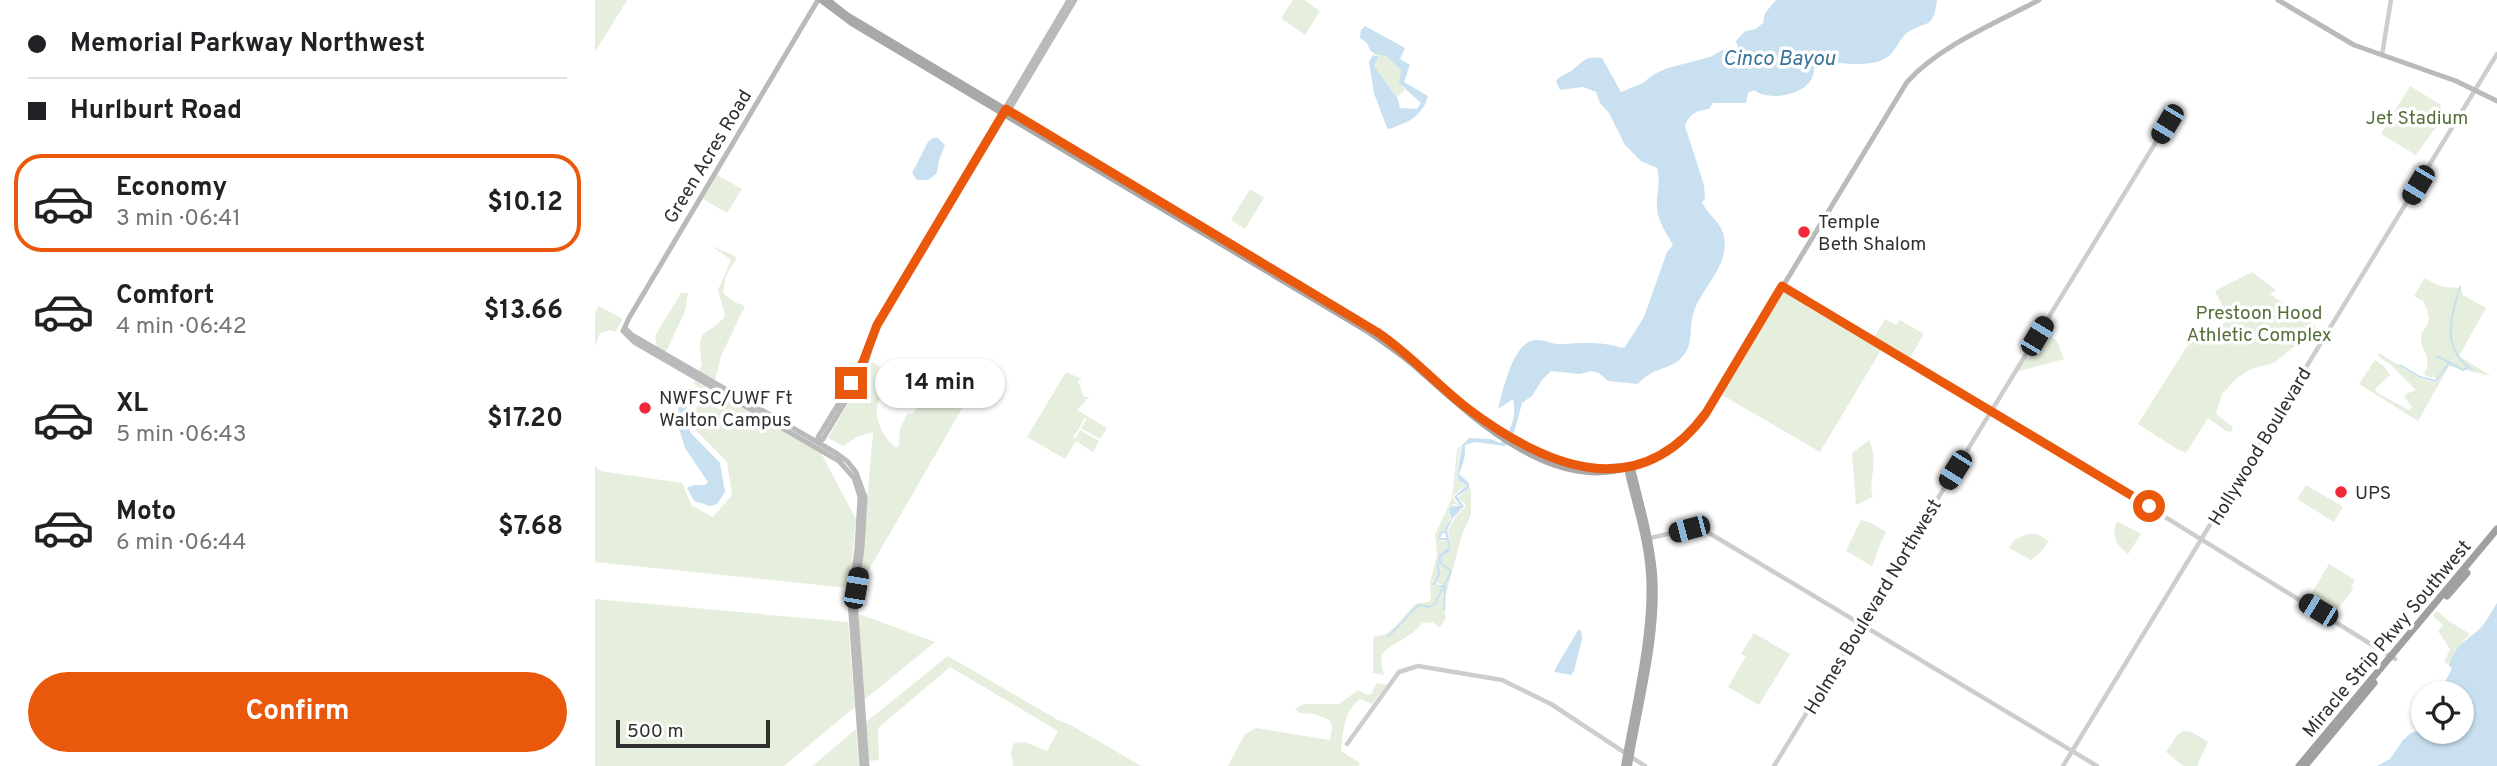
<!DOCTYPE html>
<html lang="en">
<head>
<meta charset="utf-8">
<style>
	:root { --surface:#fff; --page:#f6f6f6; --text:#202124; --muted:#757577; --line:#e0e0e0; --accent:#ea580c }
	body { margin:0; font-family:Overpass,sans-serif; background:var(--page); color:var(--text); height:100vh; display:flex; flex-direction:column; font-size:26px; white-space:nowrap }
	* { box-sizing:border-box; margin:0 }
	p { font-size:23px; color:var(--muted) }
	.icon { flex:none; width:38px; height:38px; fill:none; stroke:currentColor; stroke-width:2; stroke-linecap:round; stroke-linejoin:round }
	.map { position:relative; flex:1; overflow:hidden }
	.drawer { display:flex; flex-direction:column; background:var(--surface); width:595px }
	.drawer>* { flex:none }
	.top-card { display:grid; align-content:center; height:154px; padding:0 28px; background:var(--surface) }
	.controls { position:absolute; left:1816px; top:681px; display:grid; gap:14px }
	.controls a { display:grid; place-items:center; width:63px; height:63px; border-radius:50%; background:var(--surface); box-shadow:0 2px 5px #0004; font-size:35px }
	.scale { position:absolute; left:21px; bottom:18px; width:154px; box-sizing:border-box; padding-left:7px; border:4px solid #303030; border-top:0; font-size:19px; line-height:24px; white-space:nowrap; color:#303030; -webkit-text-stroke:5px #fff; paint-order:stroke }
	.end { position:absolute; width:32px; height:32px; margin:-16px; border:9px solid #ea580c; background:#fff; box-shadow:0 0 0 4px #fff }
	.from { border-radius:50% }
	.bubble { position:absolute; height:49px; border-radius:24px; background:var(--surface); box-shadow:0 2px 5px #0004; font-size:23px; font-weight:700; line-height:49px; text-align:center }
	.car { position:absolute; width:21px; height:42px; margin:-21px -10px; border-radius:9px; box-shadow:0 0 5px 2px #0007; background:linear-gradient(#222 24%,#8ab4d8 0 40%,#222 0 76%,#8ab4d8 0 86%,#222 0) }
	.top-card b { display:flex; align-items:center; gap:24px; height:66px; font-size:26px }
	.top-card b+b { border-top:2px solid var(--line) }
	.top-card i { width:18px; height:18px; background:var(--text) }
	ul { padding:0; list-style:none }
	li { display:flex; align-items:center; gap:21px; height:98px; margin:0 14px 10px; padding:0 14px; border:4px solid transparent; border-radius:28px }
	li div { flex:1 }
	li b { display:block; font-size:26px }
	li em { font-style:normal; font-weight:700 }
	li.selected { border-color:var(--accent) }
	li>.icon { width:63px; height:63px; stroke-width:1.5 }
	.primary-button { display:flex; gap:14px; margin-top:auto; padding:14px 28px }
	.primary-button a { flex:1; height:80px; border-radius:42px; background:var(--accent); color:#fff; font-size:28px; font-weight:700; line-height:80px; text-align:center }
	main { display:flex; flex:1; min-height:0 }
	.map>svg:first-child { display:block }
</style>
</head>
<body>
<main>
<section class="drawer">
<div class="top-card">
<b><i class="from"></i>Memorial Parkway Northwest</b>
<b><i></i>Hurlburt Road</b>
</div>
<ul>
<li class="selected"><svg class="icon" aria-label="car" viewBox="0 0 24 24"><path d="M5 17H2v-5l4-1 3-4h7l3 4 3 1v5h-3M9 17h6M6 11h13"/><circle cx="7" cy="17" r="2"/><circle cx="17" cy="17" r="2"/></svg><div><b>Economy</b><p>3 min · 06:41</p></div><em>$10.12</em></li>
<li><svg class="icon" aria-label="car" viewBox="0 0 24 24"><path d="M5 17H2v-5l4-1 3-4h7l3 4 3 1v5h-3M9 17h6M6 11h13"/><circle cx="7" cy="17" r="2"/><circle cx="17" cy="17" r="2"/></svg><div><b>Comfort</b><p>4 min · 06:42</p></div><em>$13.66</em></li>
<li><svg class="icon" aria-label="car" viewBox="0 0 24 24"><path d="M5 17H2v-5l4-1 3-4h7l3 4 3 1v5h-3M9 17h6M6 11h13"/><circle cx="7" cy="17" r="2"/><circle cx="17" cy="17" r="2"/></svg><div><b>XL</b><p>5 min · 06:43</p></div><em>$17.20</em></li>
<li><svg class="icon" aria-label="car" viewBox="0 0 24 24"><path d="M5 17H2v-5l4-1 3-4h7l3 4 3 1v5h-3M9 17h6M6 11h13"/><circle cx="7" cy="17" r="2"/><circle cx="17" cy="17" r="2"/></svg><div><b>Moto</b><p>6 min · 06:44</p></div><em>$7.68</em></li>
</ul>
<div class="primary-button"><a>Confirm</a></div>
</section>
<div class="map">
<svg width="1902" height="766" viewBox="0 0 1902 766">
	<rect width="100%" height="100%" fill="#fff"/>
	<!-- green -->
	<path fill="#e6eedd" d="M0 0H32L0 52Z
		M698 0H709L725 11 710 35 686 18Z
		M779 53 791 56 806 70 805 83 810 90 802 97 779 66 784 57Z
		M1815 86 1846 105 1844 126 1839 130 1821 155 1786 134Z
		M122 175 147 189 132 213 108 199Z
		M655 189 669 198 650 229 636 220Z
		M117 246 140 256 141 259 131 276 128 293 139 302 150 306 126 356 120 381 103 371 107 365C100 321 114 340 130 315L123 290 136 260Z
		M1657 272 1681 290 1675 294 1721 326 1719 328H1732L1712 336 1679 363 1656 369 1642 378 1627 394 1621 414 1638 427 1636 432 1631 431 1613 418 1591 453 1582 449 1543 424 1604 327 1622 335 1633 316 1620 291Z
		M1829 278 1848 287 1866 288 1868 295 1891 308 1864 356 1896 376C1881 373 1868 369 1854 366L1823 421 1764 384 1780 360 1789 366 1795 375 1780 389 1781 392 1814 410 1817 407 1809 397 1811 394 1821 390 1796 365 1783 356 1784 353 1826 379 1840 383 1849 368 1842 377H1834L1829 374C1839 356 1825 351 1826 337 1827 329 1827 333 1831 327 1837 319 1832 309 1828 301L1819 296Z
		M1189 292 1286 350 1225 452 1127 395Z
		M86 293H93L90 311 71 352 62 347 60 336Z
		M4 306 26 318 27 321 20 332 16 330 5 333 0 346V313Z
		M1290 319 1301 325 1305 320 1329 334 1314 359 1278 339Z
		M1447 330 1462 341 1469 359 1421 372 1431 357 1433 358 1445 338Z
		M277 362 284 366 286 381 292 396 286 397C275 413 287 437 301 448L304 446 305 429 312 414 318 413 337 385 353 380 362 368 383 381 265 585 278 432 262 437 248 446 233 438Z
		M471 372 487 379 483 381 489 397H494L482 410 512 428 505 439 486 428 492 419 490 418 478 438 480 439 485 430 504 441 498 452 481 441 470 459 432 437Z
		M100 381 226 453 261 519 254 588 0 562V466L5 471 87 483 97 506 118 517 137 495 132 462 98 427 105 389 98 383Z
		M1274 440C1285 463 1272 480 1278 497L1261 505 1257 453Z
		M866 445C865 456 860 472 863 480L871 485 858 496 859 500 866 506 859 504 854 508 855 520 843 539 845 541 853 540 854 547 844 555 843 573 838 584 849 588 848 610 851 617 845 628 838 622 827 623 819 632 792 649 787 654 786 663 789 675 778 673C779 660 777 649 779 636 797 638 808 615 820 605 825 601 831 604 836 600L835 582 842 555 840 535 857 498 862 450Z
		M1711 485 1748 507 1739 522 1702 499Z
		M876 488V514L867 535 851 595 848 585 841 582C844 575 844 566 846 556L853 553 856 548 853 530 861 516 870 507V504L863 497Z
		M1266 520 1276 523 1291 532C1284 543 1283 554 1277 566L1251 551Z
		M1522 521 1546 534 1533 554C1521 546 1516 535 1522 521Z
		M1432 534H1442L1454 541 1443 555 1436 560 1414 548 1419 540Z
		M1734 564 1760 580 1756 587 1759 588 1736 618 1711 603Z
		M0 599 253 622 260 707 189 766H0Z
		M1842 611 1852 620 1875 634 1860 650 1854 665 1849 662 1855 649 1843 631 1848 625 1838 616Z
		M264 614 340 642 269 700 264 622Z
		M1159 633 1195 654 1164 705 1133 687 1151 656 1146 654Z
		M353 656 463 720 476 725 546 766H418L416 753 419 743 430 742 452 751 463 731 355 667 283 728 284 760 274 761 271 722Z
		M782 683 792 685 777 704 766 699C749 709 748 733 746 751L765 763 764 766H633L650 734 661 728 735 740 737 728 735 720 719 714 704 713 700 709 709 704H744L763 690 772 695 776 694Z
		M261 729 264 766H217L221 763Z
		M1588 731 1597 732 1613 742 1602 766H1588L1571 752 1582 735Z"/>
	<!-- water -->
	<path fill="#c8e0ef" d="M1181 0H1342C1338 32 1331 19 1312 33 1304 39 1300 53 1291 58 1275 68 1244 63 1226 61L1221 64C1218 69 1219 76 1216 80 1207 96 1172 101 1159 90L1153 93 1151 103H1118L1114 109C1101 111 1095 113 1090 126L1109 185 1110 199 1107 202C1112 214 1124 220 1128 233 1137 263 1108 286 1099 311 1093 327 1100 343 1087 357 1075 371 1058 366 1043 384L1013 381 1004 373 996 371 985 374 956 371 947 380 937 396 927 403 919 433 910 446 880 442 870 445C871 456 868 463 864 474L874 483V489L862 496 869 506 858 518 852 530 856 548 853 553 846 556 844 566 845 575 841 582 842 585H851L850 612 848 610 849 588 838 584 843 573 842 565 844 555 854 547 849 529 856 520 854 508 858 506H866L859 497 872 485 863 480C861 471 866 456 867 445L874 438 895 439 906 443C916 431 922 415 918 399L903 409C908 391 917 343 940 340 949 339 958 345 967 344 988 343 1006 341 1027 348L1030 347 1049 317 1072 252 1078 245C1072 234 1063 222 1062 208 1061 194 1066 183 1062 168L1046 161 1030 145 1014 113 1005 103 1001 92 988 87 965 90 961 81C966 75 969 75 976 71 989 62 988 56 1007 58L1026 92 1048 83 1059 74 1073 68 1115 57 1128 50 1138 51 1143 47 1141 41 1150 31 1161 29 1168 23 1170 13Z
		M770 26 810 48 805 59 815 65 809 82 833 96C827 117 814 122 794 129L792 128 779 93 774 62 778 55 784 57 779 66 803 99 805 108 822 109 826 103 804 83 806 70 791 56 780 54 775 50 772 43 765 38 766 30Z
		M338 138H343L350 145 344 160 342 173 333 180H322L317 173 333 142Z
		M88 399 91 401 95 432 125 463 130 492 122 504 115 506 99 501 92 488 99 485H110L113 482 90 448 84 428 83 402Z
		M1902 603V766H1782L1795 759 1808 740 1816 733 1824 731 1829 725V732H1867V693H1845L1857 668 1854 666C1859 646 1868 643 1882 631 1890 625 1896 612 1902 603Z
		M983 630H986L987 639 979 671 976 675 961 672 959 671Z"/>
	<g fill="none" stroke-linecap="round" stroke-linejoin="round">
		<!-- stream -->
		<path stroke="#c8e0ef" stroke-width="2" d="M1865 287C1855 318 1846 350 1878 370
			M1842 356 1868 370 1872 368
			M1805 365 1825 377 1840 381 1855 362
			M849 532 846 533 844 539H853
			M793 637 823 605 833 607 839 605 855 574V570L846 564 845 557 848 554"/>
		<!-- tertiary -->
		<path stroke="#cdcdcd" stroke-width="4.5" d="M1787 55 1796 0
			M1187 286 1421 425 1800 659
			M1051 539 1094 529 1109 530 1502 766
			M752 744 804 672 823 666 907 680 956 704 1050 766
			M1179 766 1572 124
			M1468 766 1902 54"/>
		<!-- secondary -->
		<path stroke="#bababa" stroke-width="5" d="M223 0 34 318 28 331 39 342 244 461 259 478 265 497 262 548 255 601 267 766
			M1683 0 1759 45 1861 81 1902 101
			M411 109 416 107 480 0
			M282 325 269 371 228 439 223 442V437L266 367 282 325 474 0
			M30 328 37 335 241 453 252 461 261 472 270 497 267 548 260 601 272 766
			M1034 467C1063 458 1086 444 1106 421L1312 82C1344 46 1401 23 1444 0"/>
		<!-- primary -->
		<path stroke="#a8a8a8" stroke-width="6" d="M226 0 258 24 774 332C790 343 806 354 821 367 874 414 956 494 1034 467
			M233 0 252 15 755 315
			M779 330C813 352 840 382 871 407 898 428 944 457 976 465
			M1034 467 1038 472C1046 505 1056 539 1059 573 1064 635 1044 704 1034 766
			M1029 766C1039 707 1058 633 1054 574 1052 540 1041 507 1033 473L1034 468"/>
		<!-- trunk -->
		<path stroke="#a0a0a0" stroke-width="7" d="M1852 596 1872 573
			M1704 766 1902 529
			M1710 766 1779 683"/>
	</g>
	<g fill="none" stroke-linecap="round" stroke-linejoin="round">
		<!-- route -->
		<path stroke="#ea580c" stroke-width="9" d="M256 383 268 362 282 325 411 109 782 332C815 354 841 384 872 408 949 466 1042 507 1111 413L1187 286 1554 506"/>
	</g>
	<!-- markers -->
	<g fill="#f12839" stroke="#fff" stroke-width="2.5">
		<circle cx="1209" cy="232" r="7"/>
		<circle cx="50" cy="408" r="7"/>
		<circle cx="1746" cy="492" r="7"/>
	</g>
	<g text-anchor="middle" stroke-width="7" stroke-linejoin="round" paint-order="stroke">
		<!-- park labels -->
		<g font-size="19" fill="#546f3a" stroke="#fff">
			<text x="1822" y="124">Jet Stadium</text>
			<text x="1664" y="319">Prestoon Hood<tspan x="1664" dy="22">Athletic Complex</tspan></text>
		</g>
		<!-- street labels -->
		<g font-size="19" fill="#303030" stroke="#fff">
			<text transform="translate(112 156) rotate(-59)" y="7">Green Acres Road</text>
			<text transform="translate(1664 446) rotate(-59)" y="7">Hollywood Boulevard</text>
			<text transform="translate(1277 606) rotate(-59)" y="7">Holmes Boulevard Northwest</text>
			<text transform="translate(1791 638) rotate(-50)" y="7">Miracle Strip Pkwy Southwest</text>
		</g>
		<!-- poi labels -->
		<g font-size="19" fill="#303030" stroke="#fff" text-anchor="start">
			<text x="1223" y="228">Temple<tspan x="1223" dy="22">Beth Shalom</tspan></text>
			<text x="64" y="404">NWFSC/UWF Ft<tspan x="64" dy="22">Walton Campus</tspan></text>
			<text x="1760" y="499">UPS</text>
		</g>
		<!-- water labels -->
		<g font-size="21" font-style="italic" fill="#387499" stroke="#fff">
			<text x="1184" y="65">Cinco Bayou</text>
		</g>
	</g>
</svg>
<div class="controls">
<a><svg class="icon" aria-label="locate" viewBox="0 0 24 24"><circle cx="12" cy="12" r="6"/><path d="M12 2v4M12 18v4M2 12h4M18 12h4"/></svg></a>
</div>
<div class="scale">500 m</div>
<i class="end from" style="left:1554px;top:506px"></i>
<i class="end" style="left:256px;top:383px"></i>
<div class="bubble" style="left:280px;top:359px;width:130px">14 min</div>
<i class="car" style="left:1572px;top:124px;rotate:211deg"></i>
<i class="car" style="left:1823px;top:185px;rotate:211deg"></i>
<i class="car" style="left:1442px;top:336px;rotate:31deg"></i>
<i class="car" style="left:1360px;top:470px;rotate:212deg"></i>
<i class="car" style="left:1094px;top:529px;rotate:255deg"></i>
<i class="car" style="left:261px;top:588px;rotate:10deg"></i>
<i class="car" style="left:1723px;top:610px;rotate:301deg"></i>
</div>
</main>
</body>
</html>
